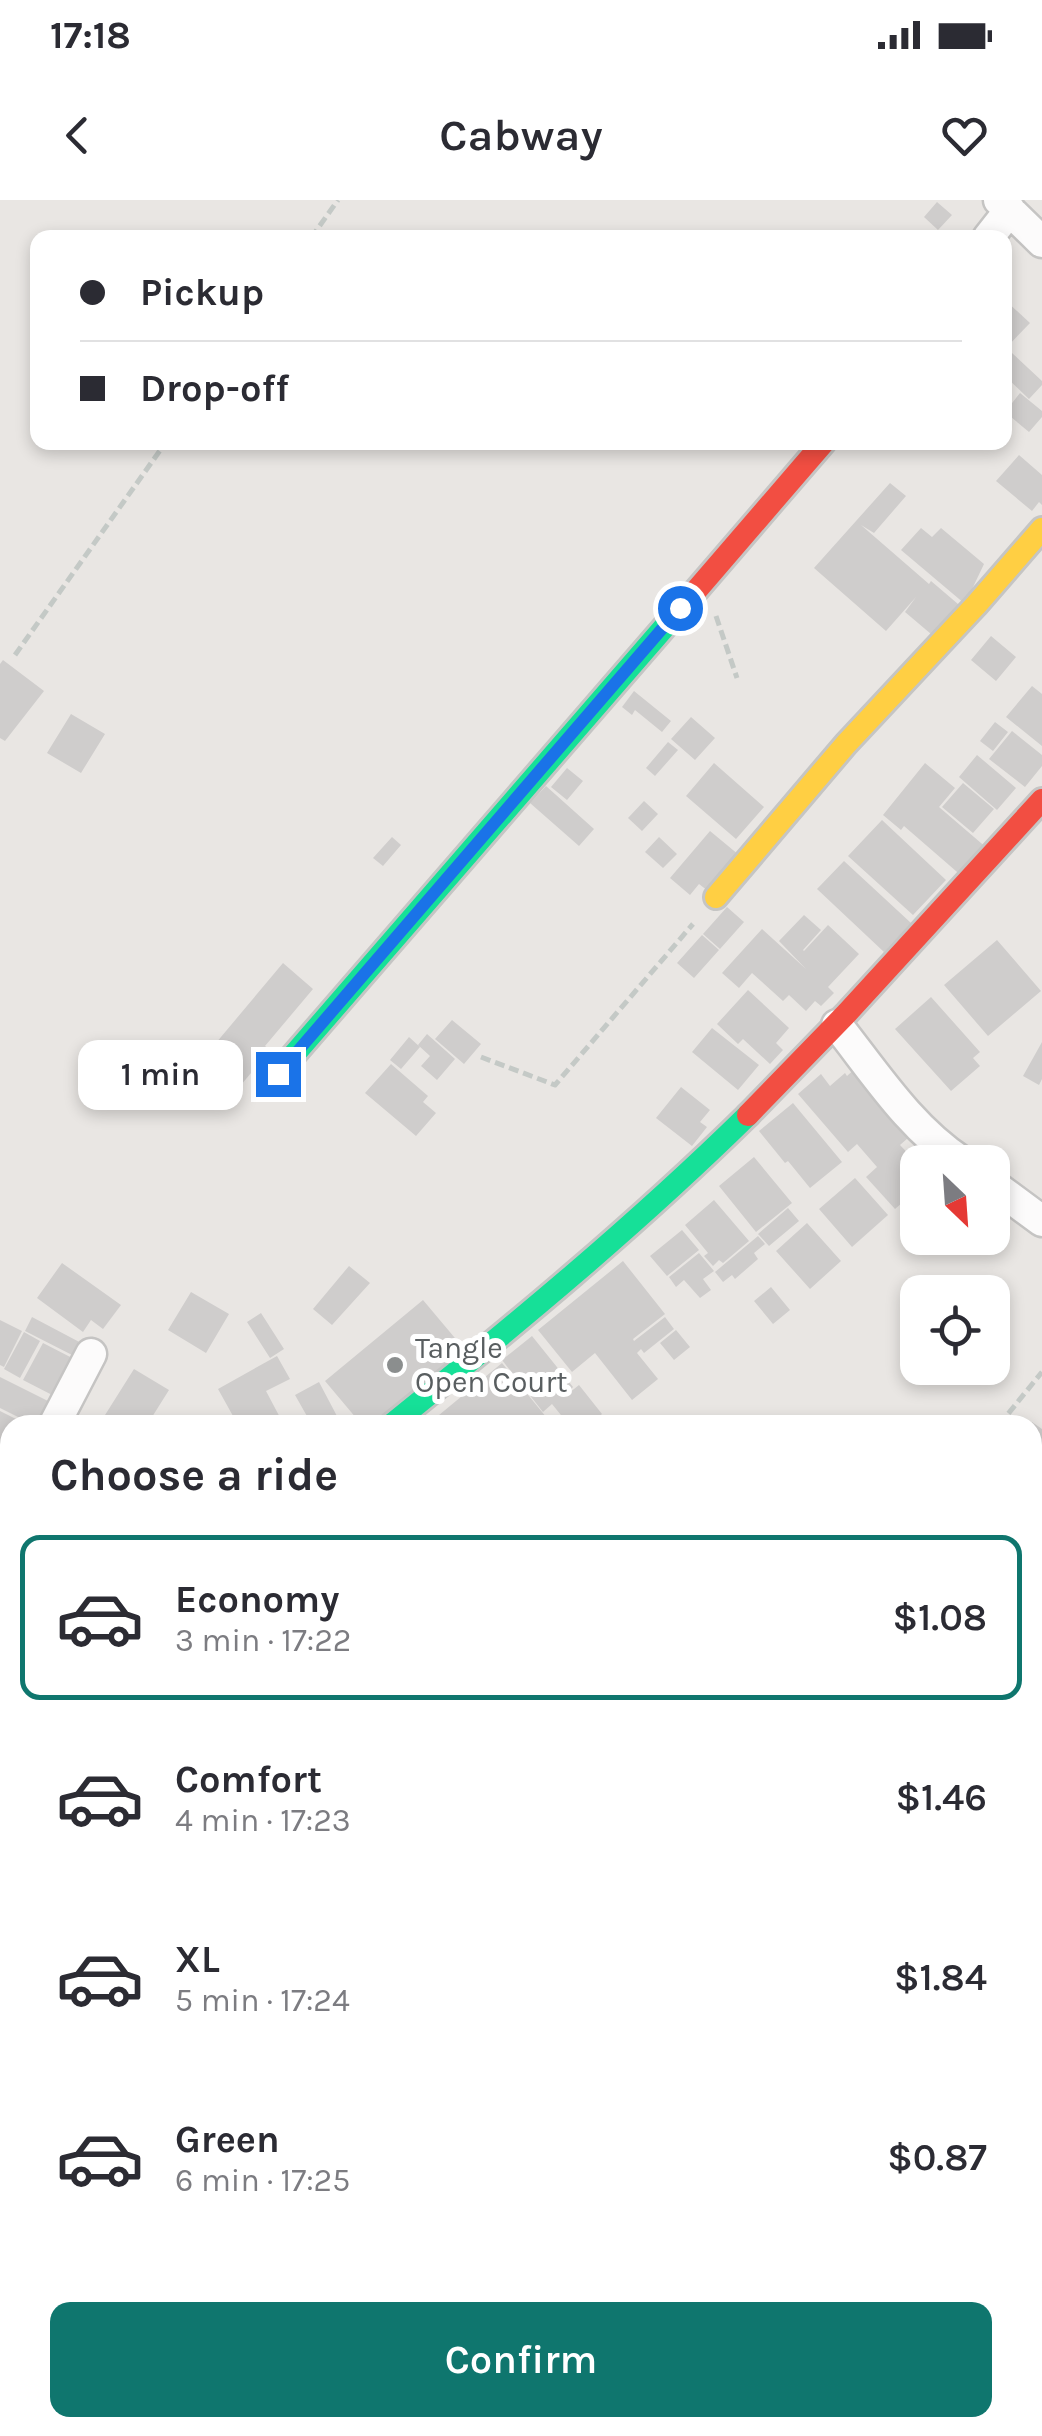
<!DOCTYPE html>
<html lang="en">
<head>
<meta charset="utf-8">
<style>
	:root { --surface:#fff; --page:#f2f2f3; --text:#2b2b33; --muted:#7c7c81; --line:#e1e1e2; --accent:#0f766e }
	body { margin:0; font-family:Karla,sans-serif; background:var(--page); color:var(--text); height:100vh; display:flex; flex-direction:column; font-size:38px; white-space:nowrap }
	* { box-sizing:border-box; margin:0 }
	p { font-size:32px; color:var(--muted) }
	.icon { flex:none; width:55px; height:55px; fill:none; stroke:currentColor; stroke-width:2; stroke-linecap:round; stroke-linejoin:round }
	.map { position:relative; flex:1; overflow:hidden }
	.panel { position:absolute; left:0px; top:1215px; width:1042px; height:1022px; display:flex; flex-direction:column; background:var(--surface); border-radius:30px 30px 0 0; box-shadow:0 5px 15px #0003 }
	.panel>* { flex:none }
	.banner { position:absolute; left:30px; top:30px; width:982px; height:220px; border-radius:20px; box-shadow:0 5px 15px #0003; display:grid; align-content:center; height:220px; padding:0 50px; background:var(--surface) }
	.needle { width:65px; rotate:155deg }
	.controls { position:absolute; left:900px; top:945px; display:grid; gap:20px }
	.controls a { display:grid; place-items:center; width:110px; height:110px; border-radius:20px; background:var(--surface); box-shadow:0 5px 15px #0003; font-size:50px }
	.end { position:absolute; width:45px; height:45px; margin:-22px; border:12px solid #1a73e8; background:#fff; box-shadow:0 0 0 5px #fff }
	.from { border-radius:50% }
	.bubble { position:absolute; height:70px; border-radius:20px; background:var(--surface); box-shadow:0 5px 15px #0003; font-size:32px; font-weight:600; line-height:70px; text-align:center }
	.banner b { display:flex; align-items:center; gap:35px; height:95px; font-size:38px }
	.banner b+b { border-top:2px solid var(--line) }
	.banner i { width:25px; height:25px; background:var(--text) }
	ul { padding:0; list-style:none }
	li { display:flex; align-items:center; gap:30px; height:165px; margin:0 20px 15px; padding:0 30px; border:5px solid transparent; border-radius:20px }
	li div { flex:1 }
	li b { display:block; font-size:38px }
	li em { font-style:normal; font-weight:600 }
	li.selected { border-color:var(--accent) }
	li>.icon { width:90px; height:90px; stroke-width:1.5 }
	h2 { padding:0 50px; font-size:45px; line-height:120px }
	.cta { display:flex; gap:20px; margin-top:auto; padding:20px 50px }
	.cta a { flex:1; height:115px; border-radius:20px; background:var(--accent); color:#fff; font-size:40px; font-weight:600; line-height:115px; text-align:center }
	.status { display:flex; justify-content:space-between; align-items:center; height:70px; padding:0 50px; background:var(--surface); direction:ltr }
	.status svg { height:28px; fill:currentColor }
	header { display:flex; justify-content:space-between; align-items:center; height:130px; padding:0 50px; background:var(--surface); font-size:45px; font-weight:600 }
	.map>svg:first-child { display:block }
</style>
</head>
<body>
<div class="status"><b>17:18</b><svg viewBox="0 0 49 12"><path d="M0 12V9h3v3zM5 12V6h3v6zM10 12V3h3v9zM15 12V0h3v12zM26 1h20v11H26zM47 4h2v5h-2z"/></svg></div>
<header><svg class="icon" aria-label="back" viewBox="0 0 24 24"><path d="M15 5l-7 7 7 7"/></svg>Cabway<svg class="icon" aria-label="heart" viewBox="0 0 24 24"><path d="M12 20l-8-8c-3-5 5-10 8-4 3-6 11-1 8 4z"/></svg></header>
<div class="map">
<svg width="1042" height="2236" viewBox="0 0 1042 2236">
	<rect width="100%" height="100%" fill="#e9e6e3"/>
	<!-- building -->
	<path fill="#cfcdcc" d="M937 2 952 15 938 30 924 17Z
		M1005 100 1030 123 1005 149Z
		M1012 153 1042 181V185L1029 199 1005 176V160Z
		M1020 193 1042 211V217L1029 232 1005 212Z
		M1019 255 1042 275V305L1039 302 1032 311 996 281Z
		M890 283 906 296 874 333 861 325 929 384 931 381 965 410 931 434 905 412 916 397 886 431 814 368Z
		M921 328 932 337 941 328 984 364 965 404 901 350Z
		M991 436 1016 457 996 481 971 460Z
		M3 460 44 491 5 541 0 538V464Z
		M1032 486 1042 494V546L1006 517Z
		M634 491 671 521 662 532 635 510 632 515 622 507Z
		M71 514 105 534 81 573 47 553Z
		M691 517 715 538 695 560 671 539Z
		M995 522 1008 532 993 551 980 541Z
		M1012 531 1042 555V566L1025 587 989 559Z
		M668 542 678 550 655 576 646 568Z
		M977 555 1016 588 997 610 959 577Z
		M714 563 764 607 736 639 686 596Z
		M925 563 955 588 939 607 988 649 964 678 904 626 901 630 883 615Z
		M567 568 583 581 567 600 551 587Z
		M963 583 994 609 973 633 942 607Z
		M546 586 594 629 579 646 530 603Z
		M644 601 658 614 642 631 628 618Z
		M882 620 946 680 913 715 848 656Z
		M710 631 739 655 708 691 699 684 690 695 670 678Z
		M392 637 401 645 383 666 373 658Z
		M659 637 677 654 663 668 645 652Z
		M844 661 911 723 884 752 817 689Z
		M727 707 744 722 720 749 703 734Z
		M804 715 821 730 803 750 804 751 828 725 859 754 828 787 834 793 821 806 815 801 806 811 789 795 783 801 752 773 739 788 722 773 762 729 806 769 779 741Z
		M702 735 719 750 694 778 677 763Z
		M997 740 1041 791 988 836 944 785Z
		M283 763 313 789 265 846 270 850 241 885 222 869 212 882 195 868Z
		M748 790 789 828 776 843 783 850 770 864 743 839 738 844 717 824Z
		M931 797 980 852 973 858 980 866 951 891 895 829Z
		M452 820 481 844 464 864 435 839Z
		M712 828 759 865 738 890 692 852Z
		M427 834 455 859 437 880 421 866 430 856 418 845Z
		M409 837 420 847 401 869 390 860Z
		M1042 842V879L1039 885 1023 876Z
		M391 864 428 896 423 902 436 913 416 936 365 893Z
		M858 866 916 931 900 945 918 964V989L895 1009 866 977 877 967 857 944 848 952 798 894 821 874 830 886 845 873 847 876Z
		M681 887 710 910 700 922 707 927 692 946 656 918Z
		M793 903 842 962 810 988 788 961 785 963 759 931Z
		M754 957 792 1003 756 1032 719 986Z
		M855 978 888 1015 852 1047 819 1009Z
		M714 1000 749 1041 723 1063 719 1060 713 1066 704 1056 708 1053 685 1025Z
		M788 1008 799 1021 769 1046 758 1034Z
		M807 1023 841 1061 810 1089 776 1051Z
		M682 1030 699 1050 667 1076 650 1056Z
		M758 1036 765 1044 754 1053 758 1059 735 1079 732 1075 723 1082 715 1072Z
		M699 1053 714 1071 703 1079 711 1090 700 1098 684 1080 676 1087 669 1077Z
		M623 1061 665 1114 633 1139 634 1141 665 1117 674 1129 644 1153 641 1149 637 1153 658 1179 632 1200 595 1153 572 1172 538 1130Z
		M62 1063 121 1105 103 1129 91 1120 83 1132 37 1098Z
		M349 1066 370 1083 332 1125 313 1109Z
		M771 1087 790 1110 773 1124 754 1101Z
		M191 1092 229 1114 206 1153 168 1130Z
		M423 1100 465 1150 374 1225H362L325 1181Z
		M261 1113 284 1149 270 1158 247 1122Z
		M32 1117 85 1145 78 1158 25 1131Z
		M0 1120 22 1131 4 1167 0 1165Z
		M676 1130 690 1147 674 1160 660 1143Z
		M24 1132 40 1141 20 1178 4 1169Z
		M532 1136 573 1187 564 1197 579 1185 602 1214 589 1225H569L552 1204 543 1212 502 1160Z
		M43 1143 78 1161 58 1198 23 1180Z
		M277 1156 290 1179 266 1191 284 1225H238L218 1189Z
		M502 1163 551 1223 437 1225 433 1220Z
		M134 1169 169 1190 147 1225H104L100 1223Z
		M0 1177 54 1204 43 1225H34L0 1208Z
		M319 1182 338 1218 324 1225H312L295 1195Z
		M0 1211 28 1225H10V1266L0 1261Z
		M1032 1222 1042 1229V1255L1032 1249Z
		M0 1263 10 1268V1299L0 1319Z
		M10 1412V1453L0 1448V1432Z
		M0 1464 10 1469V1508L4 1505 6 1500 0 1497Z
		M0 1518 10 1523V1571L0 1566Z
		M0 1570 10 1575V1694L4 1705 0 1703Z"/>
	<g fill="none" stroke-linecap="round" stroke-linejoin="round">
		<defs>
			<path id="street" d="M999 0 1042 42
				M988 38 1010 10
				M837 825C875 873 910 928 962 962
				M992 984 1042 1021
				M54 1225 91 1154
				M10 1316C2 1334 4 1346 10 1365
				M10 1847 7 1864 10 1881
				M0 1999 10 1977
				M0 2207 10 2216"/>
			<path id="fast" d="M278 873 694 393
				M391 1225C514 1126 635 1026 748 915"/>
			<path id="slow" d="M716 697 846 544 976 405 1042 329
				M0 1392 10 1378"/>
			<path id="jam" d="M694 393 824 242
				M748 915 847 813 1042 600"/>
		</defs>
		<!-- street casing -->
		<use href="#street" stroke="#c5c4c3" stroke-width="35"/>
		<!-- fast casing -->
		<use href="#fast" stroke="#c5c5c4" stroke-width="28"/>
		<!-- slow casing -->
		<use href="#slow" stroke="#c5c5c4" stroke-width="28"/>
		<!-- jam casing -->
		<use href="#jam" stroke="#c5c5c4" stroke-width="28"/>
		<!-- path -->
		<path stroke="#c4c9c6" stroke-width="5" stroke-dasharray="10 5" stroke-linecap="butt" d="M311 38 338 0
			M716 416 737 478
			M15 455 166 242
			M481 857 555 885 693 724
			M999 1225 1042 1172
			M1032 2037 1042 2026
			M865 2236 872 2228"/>
		<!-- street -->
		<use href="#street" stroke="#fcfbfb" stroke-width="30"/>
		<!-- fast -->
		<use href="#fast" stroke="#16e098" stroke-width="22"/>
		<!-- slow -->
		<use href="#slow" stroke="#ffcf43" stroke-width="22"/>
		<!-- jam -->
		<use href="#jam" stroke="#f24e42" stroke-width="22"/>
	</g>
	<g fill="none" stroke-linecap="round" stroke-linejoin="round">
		<!-- route -->
		<path stroke="#1a73e8" stroke-width="12" d="M278 874 680 408"/>
	</g>
	<!-- markers -->
	<circle fill="#8b8e8e" stroke="#fff" stroke-width="4" cx="395" cy="1165" r="10"/>
	<g text-anchor="middle" stroke-width="10" stroke-linejoin="round" paint-order="stroke">
		<!-- poi labels -->
		<g font-size="30" fill="#595e60" stroke="#fff" text-anchor="start">
			<text x="415" y="1158">Tangle<tspan x="415" dy="34">Open Court</tspan></text>
		</g>
	</g>
</svg>
<div class="controls">
<a><svg class="needle" viewBox="-14 -14 28 28"><path d="M0-13l5 13h-10z" fill="#e53935"/><path d="M0 13l5-13h-10z" fill="#7c7c81"/></svg></a>
<a><svg class="icon" aria-label="locate" viewBox="0 0 24 24"><circle cx="12" cy="12" r="6"/><path d="M12 2v4M12 18v4M2 12h4M18 12h4"/></svg></a>
</div>
<i class="end from" style="left:680px;top:408px"></i>
<i class="end" style="left:278px;top:874px"></i>
<div class="bubble" style="left:78px;top:840px;width:165px">1 min</div>
<div class="banner">
<b><i class="from"></i>Pickup</b>
<b><i></i>Drop-off</b>
</div>
<section class="panel">
<h2>Choose a ride</h2>
<ul>
<li class="selected"><svg class="icon" aria-label="car" viewBox="0 0 24 24"><path d="M5 17H2v-5l4-1 3-4h7l3 4 3 1v5h-3M9 17h6M6 11h13"/><circle cx="7" cy="17" r="2"/><circle cx="17" cy="17" r="2"/></svg><div><b>Economy</b><p>3 min · 17:22</p></div><em>$1.08</em></li>
<li><svg class="icon" aria-label="car" viewBox="0 0 24 24"><path d="M5 17H2v-5l4-1 3-4h7l3 4 3 1v5h-3M9 17h6M6 11h13"/><circle cx="7" cy="17" r="2"/><circle cx="17" cy="17" r="2"/></svg><div><b>Comfort</b><p>4 min · 17:23</p></div><em>$1.46</em></li>
<li><svg class="icon" aria-label="car" viewBox="0 0 24 24"><path d="M5 17H2v-5l4-1 3-4h7l3 4 3 1v5h-3M9 17h6M6 11h13"/><circle cx="7" cy="17" r="2"/><circle cx="17" cy="17" r="2"/></svg><div><b>XL</b><p>5 min · 17:24</p></div><em>$1.84</em></li>
<li><svg class="icon" aria-label="car" viewBox="0 0 24 24"><path d="M5 17H2v-5l4-1 3-4h7l3 4 3 1v5h-3M9 17h6M6 11h13"/><circle cx="7" cy="17" r="2"/><circle cx="17" cy="17" r="2"/></svg><div><b>Green</b><p>6 min · 17:25</p></div><em>$0.87</em></li>
</ul>
<div class="cta"><a>Confirm</a></div>
</section>
</div>
</body>
</html>
